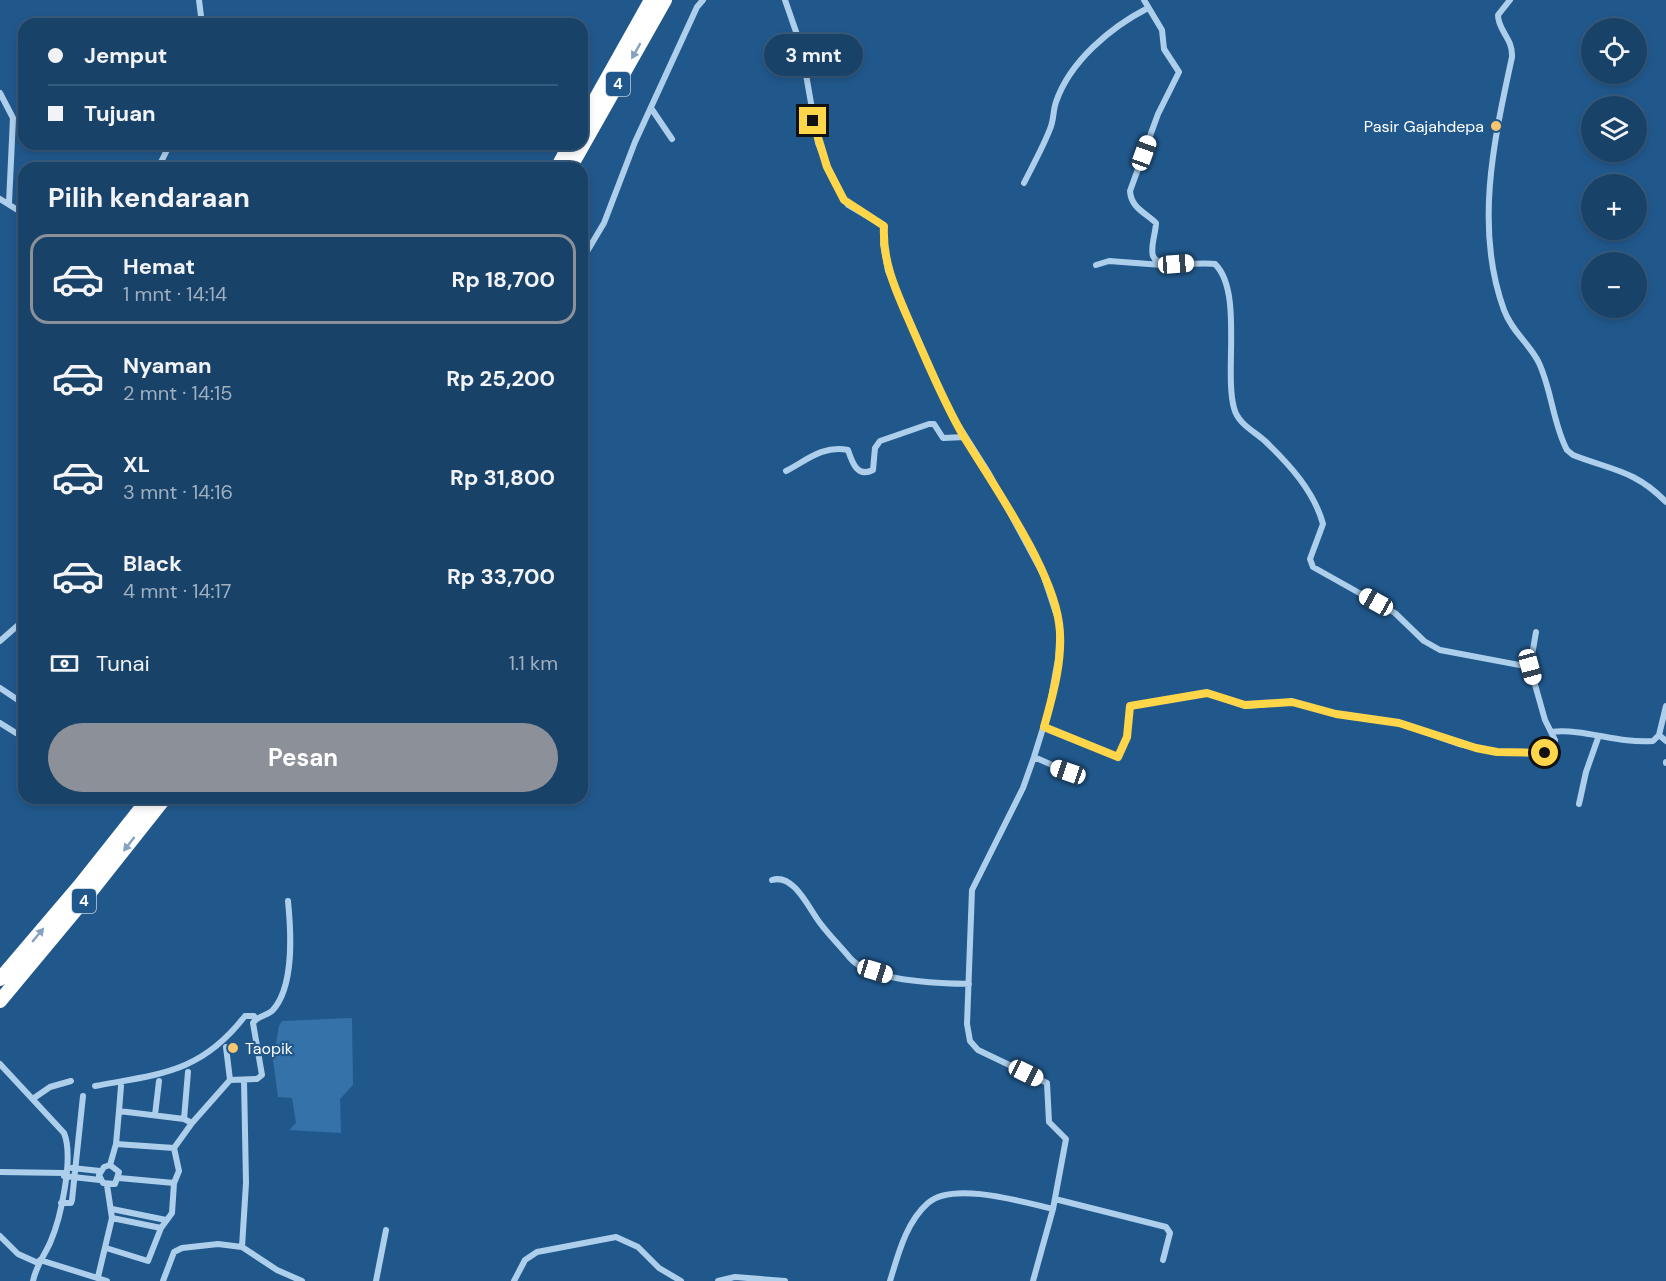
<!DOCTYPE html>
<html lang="id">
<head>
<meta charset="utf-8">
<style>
	:root { --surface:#194269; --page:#264d71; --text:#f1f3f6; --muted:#9fb0c0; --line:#375b7d; --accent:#8c9099 }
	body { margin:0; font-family:"DM Sans",sans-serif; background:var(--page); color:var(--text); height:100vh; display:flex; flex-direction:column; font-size:22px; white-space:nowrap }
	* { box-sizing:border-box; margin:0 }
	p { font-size:20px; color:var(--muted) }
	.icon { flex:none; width:33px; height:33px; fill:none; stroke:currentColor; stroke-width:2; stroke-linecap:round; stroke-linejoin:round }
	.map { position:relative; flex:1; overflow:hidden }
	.panel { position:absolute; left:18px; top:162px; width:570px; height:642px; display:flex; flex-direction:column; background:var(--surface); border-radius:18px; box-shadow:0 3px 9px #0003,0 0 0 2px var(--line) }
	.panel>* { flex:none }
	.top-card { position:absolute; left:18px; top:18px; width:570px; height:132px; border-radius:18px; box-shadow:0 3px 9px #0003,0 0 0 2px var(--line); display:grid; align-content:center; height:132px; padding:0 30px; background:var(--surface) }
	.fabs { position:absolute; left:1581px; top:18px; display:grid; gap:12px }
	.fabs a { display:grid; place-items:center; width:66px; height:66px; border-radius:50%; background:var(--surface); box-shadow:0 3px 9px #0003,0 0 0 2px var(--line); font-size:30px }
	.end { position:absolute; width:27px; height:27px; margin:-14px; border:8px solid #ffd54a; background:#111; box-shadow:0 0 0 3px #111 }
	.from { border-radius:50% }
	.bubble { position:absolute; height:42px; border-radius:21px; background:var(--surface); box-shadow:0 3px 9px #0003,0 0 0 2px var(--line); font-size:20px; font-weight:700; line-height:42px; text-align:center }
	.car { position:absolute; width:18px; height:36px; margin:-18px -9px; border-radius:8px; box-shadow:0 0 4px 2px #0007; background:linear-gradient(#fff 24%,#345 0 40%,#fff 0 76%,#345 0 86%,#fff 0) }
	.top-card b { display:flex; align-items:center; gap:21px; height:57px; font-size:22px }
	.top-card b+b { border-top:2px solid var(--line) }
	.top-card i { width:15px; height:15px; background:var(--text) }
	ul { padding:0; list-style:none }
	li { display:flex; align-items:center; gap:18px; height:90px; margin:0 12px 9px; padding:0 18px; border:3px solid transparent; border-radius:18px }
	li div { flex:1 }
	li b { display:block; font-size:22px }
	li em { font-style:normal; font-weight:700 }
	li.active { border-color:var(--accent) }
	li>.icon { width:54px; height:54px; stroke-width:1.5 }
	h2 { padding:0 30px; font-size:27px; line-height:72px }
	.pay { display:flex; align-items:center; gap:15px; height:66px; padding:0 30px; font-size:22px }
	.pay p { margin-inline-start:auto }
	.action { display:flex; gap:12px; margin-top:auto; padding:12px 30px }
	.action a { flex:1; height:69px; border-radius:36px; background:var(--accent); color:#fff; font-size:24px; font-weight:700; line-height:69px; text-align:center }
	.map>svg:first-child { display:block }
</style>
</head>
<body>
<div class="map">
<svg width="1666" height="1281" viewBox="0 0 1666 1281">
	<rect width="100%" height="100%" fill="#21588c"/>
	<!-- green -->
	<path fill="#3572a9" d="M352 1018 353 1085 340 1099 341 1133 289 1130 296 1123 292 1098 278 1097 273 1060 279 1026 282 1021Z"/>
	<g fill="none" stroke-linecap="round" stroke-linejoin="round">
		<!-- street -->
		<path stroke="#aecfeb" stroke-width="6" d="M199 0 202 24
			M785 0 801 46 818 143 833 180 848 205 884 226 883 244 888 271 916 335 950 412 988 472 1043 574 1060 625 1058 659 1049 709 1034 757 1023 788 972 890 967 1024 970 1041 978 1050 1047 1083 1049 1122 1066 1139 1053 1209 1033 1281
			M1144 0 1162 30 1164 49 1179 72 1158 114 1130 191C1131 208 1146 213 1156 223 1156 232 1150 247 1153 256 1158 270 1201 261 1215 264 1243 291 1224 372 1234 408 1238 424 1254 431 1265 441 1289 464 1314 491 1323 524L1310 559 1313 567 1395 613 1424 641 1440 650 1530 667
			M1510 0 1498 15C1498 31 1513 38 1512 57 1494 140 1474 228 1504 310 1512 332 1530 344 1539 363 1552 391 1553 424 1567 450L1573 455C1611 470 1635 470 1666 502
			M0 93 13 118 9 203
			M651 108 672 139
			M158 168 170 144
			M1024 183C1033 165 1043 147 1050 129 1054 120 1053 110 1056 102 1070 61 1111 27 1148 8
			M0 199 24 214
			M582 260 604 223 635 142 697 7 703 0
			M1096 265 1109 261 1162 265
			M786 471C806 461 822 445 848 450 852 462 857 478 873 470L875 448 880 441 929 424H934L943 438 965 437
			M0 641 24 620
			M0 688 24 704
			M0 723 16 733
			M1044 727 1118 757 1127 737 1130 706 1207 693 1245 706 1292 702 1336 714 1399 723 1459 744 1497 752 1553 753 1555 740 1545 720 1530 667 1536 632
			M1551 732C1585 728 1617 744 1653 741L1659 735 1666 706
			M1659 735 1666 741
			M1034 757 1068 772
			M1666 763V762
			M1579 804 1586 772 1598 738
			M772 880C794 873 809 909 820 923 829 935 840 946 850 958 871 982 938 983 969 984
			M0 1064 64 1133C74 1157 61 1218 50 1243 44 1256 36 1266 33 1281
			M230 1080 257 1079 262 1075 253 1023C257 1016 266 1016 272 1011 295 987 291 931 288 901
			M95 1086C160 1074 201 1073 245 1016H254L255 1020
			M34 1098 50 1087 71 1081
			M119 1111 121 1086
			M155 1115 159 1081
			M184 1119 188 1072
			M116 1144 174 1148 192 1123
			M110 1165 119 1172 115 1184 103 1183 99 1175 104 1167 110 1165 116 1144 119 1111 184 1119 192 1123 230 1080 226 1047
			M72 1168 100 1171
			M0 1172 65 1173
			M64 1176 100 1180
			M119 1178 174 1183
			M1055 1199 1166 1227 1170 1233 1163 1260
			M61 1203H71L72 1200 83 1096
			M112 1209 166 1220
			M112 1218 161 1228
			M0 1236 18 1254 38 1263
			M242 1247 246 1183 244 1080
			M106 1248 148 1261 161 1228 172 1213 174 1183 179 1171 174 1148
			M40 1260 107 1281
			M98 1277 112 1218 107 1185
			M163 1281 174 1252 182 1248 218 1244 242 1247 277 1270 302 1281
			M376 1281 386 1230
			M514 1281 525 1260 537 1252 616 1237 638 1247 659 1268 681 1281
			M718 1281 735 1277 785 1281
			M890 1281C898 1255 906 1222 928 1203 953 1181 1023 1202 1053 1209"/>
		<!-- highway -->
		<path stroke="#fff" stroke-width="14" d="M582 123 651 0
			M557 168 570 144
			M570 168 665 0
			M0 979 80 885 149 798
			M0 1001 89 894 165 798"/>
	</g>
	<!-- one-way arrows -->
	<defs><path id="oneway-solid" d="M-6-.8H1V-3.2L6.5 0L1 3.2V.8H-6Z" transform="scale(1.5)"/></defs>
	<g fill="#85a3c0">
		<use href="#oneway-solid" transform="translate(636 51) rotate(120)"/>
		<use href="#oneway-solid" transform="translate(129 844) rotate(128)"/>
		<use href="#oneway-solid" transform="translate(38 935) rotate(-50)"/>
	</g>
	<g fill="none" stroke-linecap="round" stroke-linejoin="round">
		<!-- route -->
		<path stroke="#ffd54a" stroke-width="8" d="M813 121 827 167 844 200 884 226C882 264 898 295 913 330 929 366 944 403 964 437 994 486 1051 567 1059 623 1064 656 1053 695 1044 727L1118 757 1127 737 1130 706 1207 693 1245 705 1292 702 1336 714 1399 723 1476 748 1497 752 1545 753"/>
	</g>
	<!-- markers -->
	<g fill="#f8c66f" stroke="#21588c" stroke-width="2">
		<circle cx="1496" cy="126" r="6"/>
		<circle cx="233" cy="1048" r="6"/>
	</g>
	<g text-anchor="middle" stroke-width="4.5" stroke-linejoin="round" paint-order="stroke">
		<!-- shield labels -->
		<g fill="#21588c" stroke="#bccddc" stroke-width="1.5">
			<rect x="606" y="72" width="24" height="24" rx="4.5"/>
			<rect x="72" y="889" width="24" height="24" rx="4.5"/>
		</g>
		<g font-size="15" font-weight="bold" fill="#fff">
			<text x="618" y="89">4</text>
			<text x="84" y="906">4</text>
		</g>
		<!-- poi labels -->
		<g font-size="16" fill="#fff" stroke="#21588c" text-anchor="end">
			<text x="1484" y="132">Pasir Gajahdepa</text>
			<text x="245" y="1054" text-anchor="start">Taopik</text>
		</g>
	</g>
</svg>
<div class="fabs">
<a><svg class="icon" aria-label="locate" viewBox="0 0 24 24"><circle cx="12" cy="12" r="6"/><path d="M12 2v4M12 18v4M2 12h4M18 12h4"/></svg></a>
<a><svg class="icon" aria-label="layers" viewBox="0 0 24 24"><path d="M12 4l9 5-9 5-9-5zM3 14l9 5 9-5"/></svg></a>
<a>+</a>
<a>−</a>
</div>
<i class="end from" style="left:1545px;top:753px"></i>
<i class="end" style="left:813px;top:121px"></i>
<div class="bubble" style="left:764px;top:34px;width:99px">3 mnt</div>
<i class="car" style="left:1144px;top:153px;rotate:20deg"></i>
<i class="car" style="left:1176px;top:264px;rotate:86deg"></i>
<i class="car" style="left:1376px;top:602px;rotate:299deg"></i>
<i class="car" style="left:1530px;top:667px;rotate:165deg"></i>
<i class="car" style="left:1068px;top:772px;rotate:289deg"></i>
<i class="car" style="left:875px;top:971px;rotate:107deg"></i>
<i class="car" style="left:1026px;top:1073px;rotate:116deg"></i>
<div class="top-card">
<b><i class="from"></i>Jemput</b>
<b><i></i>Tujuan</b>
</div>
<section class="panel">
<h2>Pilih kendaraan</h2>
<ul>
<li class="active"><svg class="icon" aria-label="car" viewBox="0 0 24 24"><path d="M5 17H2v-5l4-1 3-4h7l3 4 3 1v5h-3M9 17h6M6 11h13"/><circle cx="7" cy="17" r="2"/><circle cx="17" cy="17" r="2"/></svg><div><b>Hemat</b><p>1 mnt · 14:14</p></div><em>Rp 18,700</em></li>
<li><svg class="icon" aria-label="car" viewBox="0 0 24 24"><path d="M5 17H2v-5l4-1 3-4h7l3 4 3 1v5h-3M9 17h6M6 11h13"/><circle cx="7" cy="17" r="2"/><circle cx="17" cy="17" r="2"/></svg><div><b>Nyaman</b><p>2 mnt · 14:15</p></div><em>Rp 25,200</em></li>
<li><svg class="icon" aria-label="car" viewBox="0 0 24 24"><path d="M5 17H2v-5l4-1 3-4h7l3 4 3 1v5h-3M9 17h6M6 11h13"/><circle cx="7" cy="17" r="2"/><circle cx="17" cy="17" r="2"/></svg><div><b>XL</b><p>3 mnt · 14:16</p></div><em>Rp 31,800</em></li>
<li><svg class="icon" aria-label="car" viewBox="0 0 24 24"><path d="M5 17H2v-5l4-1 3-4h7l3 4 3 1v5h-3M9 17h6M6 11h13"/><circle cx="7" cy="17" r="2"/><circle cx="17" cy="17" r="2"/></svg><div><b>Black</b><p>4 mnt · 14:17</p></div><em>Rp 33,700</em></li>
</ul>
<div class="pay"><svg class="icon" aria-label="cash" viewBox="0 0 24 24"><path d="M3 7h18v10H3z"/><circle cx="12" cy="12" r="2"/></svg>Tunai<p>1.1 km</p></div>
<div class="action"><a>Pesan</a></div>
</section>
</div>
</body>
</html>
